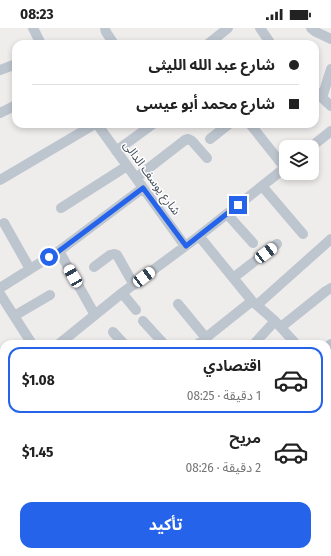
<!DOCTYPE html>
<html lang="ar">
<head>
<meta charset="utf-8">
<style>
	:root { --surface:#fff; --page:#f2f2f2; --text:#222; --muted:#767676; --line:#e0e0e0; --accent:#2563eb }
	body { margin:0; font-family:"Fira Sans Condensed","Noto Sans Arabic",sans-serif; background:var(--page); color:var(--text); direction:rtl; height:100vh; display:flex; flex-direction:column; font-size:15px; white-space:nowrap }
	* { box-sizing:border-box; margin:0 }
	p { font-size:13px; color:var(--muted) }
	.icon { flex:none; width:22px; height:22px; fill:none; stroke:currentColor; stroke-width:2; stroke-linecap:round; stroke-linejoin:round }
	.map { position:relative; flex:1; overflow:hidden; direction:ltr }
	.sheet { position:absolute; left:0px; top:312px; width:331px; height:216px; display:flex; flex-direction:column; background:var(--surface); border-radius:12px 12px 0 0; box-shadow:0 2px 6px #0003; direction:rtl }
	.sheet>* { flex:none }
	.guide { position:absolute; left:12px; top:12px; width:307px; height:88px; border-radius:12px; box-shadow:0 2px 6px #0003; direction:rtl; display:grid; align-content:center; height:88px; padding:0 20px; background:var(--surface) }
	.controls { position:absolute; left:279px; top:112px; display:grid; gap:8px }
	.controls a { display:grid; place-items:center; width:40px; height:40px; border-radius:8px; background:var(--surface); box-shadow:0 2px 6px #0003; font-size:20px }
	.end { position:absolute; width:18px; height:18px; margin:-9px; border:5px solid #2563eb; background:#fff; box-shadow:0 0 0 2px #fff }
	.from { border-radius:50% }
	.car { position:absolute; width:12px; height:24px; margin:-12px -6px; border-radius:5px; box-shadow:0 0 3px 1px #0007; background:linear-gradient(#fff 24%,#345 0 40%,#fff 0 76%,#345 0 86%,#fff 0) }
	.guide b { display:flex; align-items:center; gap:14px; height:38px; font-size:15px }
	.guide b+b { border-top:1px solid var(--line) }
	.guide i { width:10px; height:10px; background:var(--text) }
	ul { padding:7px 0 0; list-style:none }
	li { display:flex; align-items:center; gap:12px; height:66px; margin:0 8px 6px; padding:0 12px; border:2px solid transparent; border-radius:12px }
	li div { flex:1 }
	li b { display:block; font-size:15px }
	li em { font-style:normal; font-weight:700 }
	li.on { border-color:var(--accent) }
	li>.icon { width:36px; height:36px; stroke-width:1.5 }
	.action { display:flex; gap:8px; margin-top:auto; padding:8px 20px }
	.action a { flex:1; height:46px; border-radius:12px; background:var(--accent); color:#fff; font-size:16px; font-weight:700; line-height:46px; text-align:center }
	.status { display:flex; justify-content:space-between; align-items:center; height:28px; padding:0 20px; background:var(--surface); direction:ltr }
	.status svg { height:11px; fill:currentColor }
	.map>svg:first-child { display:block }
</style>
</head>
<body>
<div class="status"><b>08:23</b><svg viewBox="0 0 49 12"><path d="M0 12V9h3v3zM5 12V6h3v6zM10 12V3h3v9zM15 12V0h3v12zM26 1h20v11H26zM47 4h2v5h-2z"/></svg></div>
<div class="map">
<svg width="331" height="528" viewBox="0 0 331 528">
	<rect width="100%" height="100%" fill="#efecec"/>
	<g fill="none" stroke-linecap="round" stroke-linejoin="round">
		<!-- street -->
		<path stroke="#bdc5ce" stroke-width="10" d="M33 0 41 16
			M105 0 106 4 114 16
			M260 0 271 16
			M311 0 316 4 331 11
			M208 16 228 0
			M0 42 16 36
			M315 63 331 78
			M322 70 331 41
			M0 85 16 77
			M97 96 185 218
			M250 96 285 140
			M210 111 229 96
			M311 119 331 103
			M116 123 153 96
			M136 150 185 112 188 111 192 113 207 130
			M0 152 95 96
			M262 158 303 206
			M61 180 127 138
			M227 186 253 215
			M4 195 30 241
			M199 208 252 273 275 293 296 316
			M59 223 95 287
			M94 239 110 227 114 226 117 227 134 257
			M233 250 277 216
			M0 260 59 223 143 160
			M122 265 136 282
			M0 266 32 316
			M178 276 206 310
			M257 277 331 211
			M14 288 50 267
			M143 293 164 316
			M281 299 326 263 331 260
			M113 304 124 316
			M59 316 122 265 199 208 286 139
			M198 316 252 273
			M254 316 275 293
			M327 319 331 316
			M327 341 331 337
			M327 352 331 356
			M0 355 4 361
			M0 389 4 394
			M327 389 331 385
			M327 409 331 413
			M327 445 331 448
			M0 458 4 455
			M327 501 331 504
			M326 524 331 528"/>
		<!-- secondary -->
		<path stroke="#bfc8d5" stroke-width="14" d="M0 484 4 489
			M0 509 4 514
			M12 524 15 528
			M31 524 34 528"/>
	</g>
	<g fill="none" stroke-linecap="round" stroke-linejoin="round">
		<!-- route -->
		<path stroke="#2563eb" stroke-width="5" d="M49 229 59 223 143 160 186 218 238 177"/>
	</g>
	<g text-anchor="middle" stroke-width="3" stroke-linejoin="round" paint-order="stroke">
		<!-- street labels -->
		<g font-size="12" fill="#454e59" stroke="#fff">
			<text transform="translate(152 150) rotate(54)" y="4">شارع يوسف الدالى</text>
		</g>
	</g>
</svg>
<div class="controls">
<a><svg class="icon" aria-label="layers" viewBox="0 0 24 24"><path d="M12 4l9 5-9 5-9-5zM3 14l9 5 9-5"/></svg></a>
</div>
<i class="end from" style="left:49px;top:229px"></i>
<i class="end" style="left:238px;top:177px"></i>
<i class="car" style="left:266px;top:225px;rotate:53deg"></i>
<i class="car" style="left:73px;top:248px;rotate:330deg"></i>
<i class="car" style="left:144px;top:249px;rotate:53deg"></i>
<div class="guide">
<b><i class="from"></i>شارع عبد الله الليثى</b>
<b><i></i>شارع محمد أبو عيسى</b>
</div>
<section class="sheet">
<ul>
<li class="on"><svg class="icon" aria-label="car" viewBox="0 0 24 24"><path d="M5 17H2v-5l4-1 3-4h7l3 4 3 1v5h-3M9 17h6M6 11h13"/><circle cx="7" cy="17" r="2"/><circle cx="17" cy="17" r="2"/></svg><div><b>اقتصادي</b><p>1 دقيقة · 08:25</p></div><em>$1.08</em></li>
<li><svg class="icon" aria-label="car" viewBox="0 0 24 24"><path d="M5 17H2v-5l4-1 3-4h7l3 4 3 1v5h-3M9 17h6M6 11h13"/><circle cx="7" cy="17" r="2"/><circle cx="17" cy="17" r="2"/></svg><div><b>مريح</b><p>2 دقيقة · 08:26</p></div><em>$1.45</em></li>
</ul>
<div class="action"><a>تأكيد</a></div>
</section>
</div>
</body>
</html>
